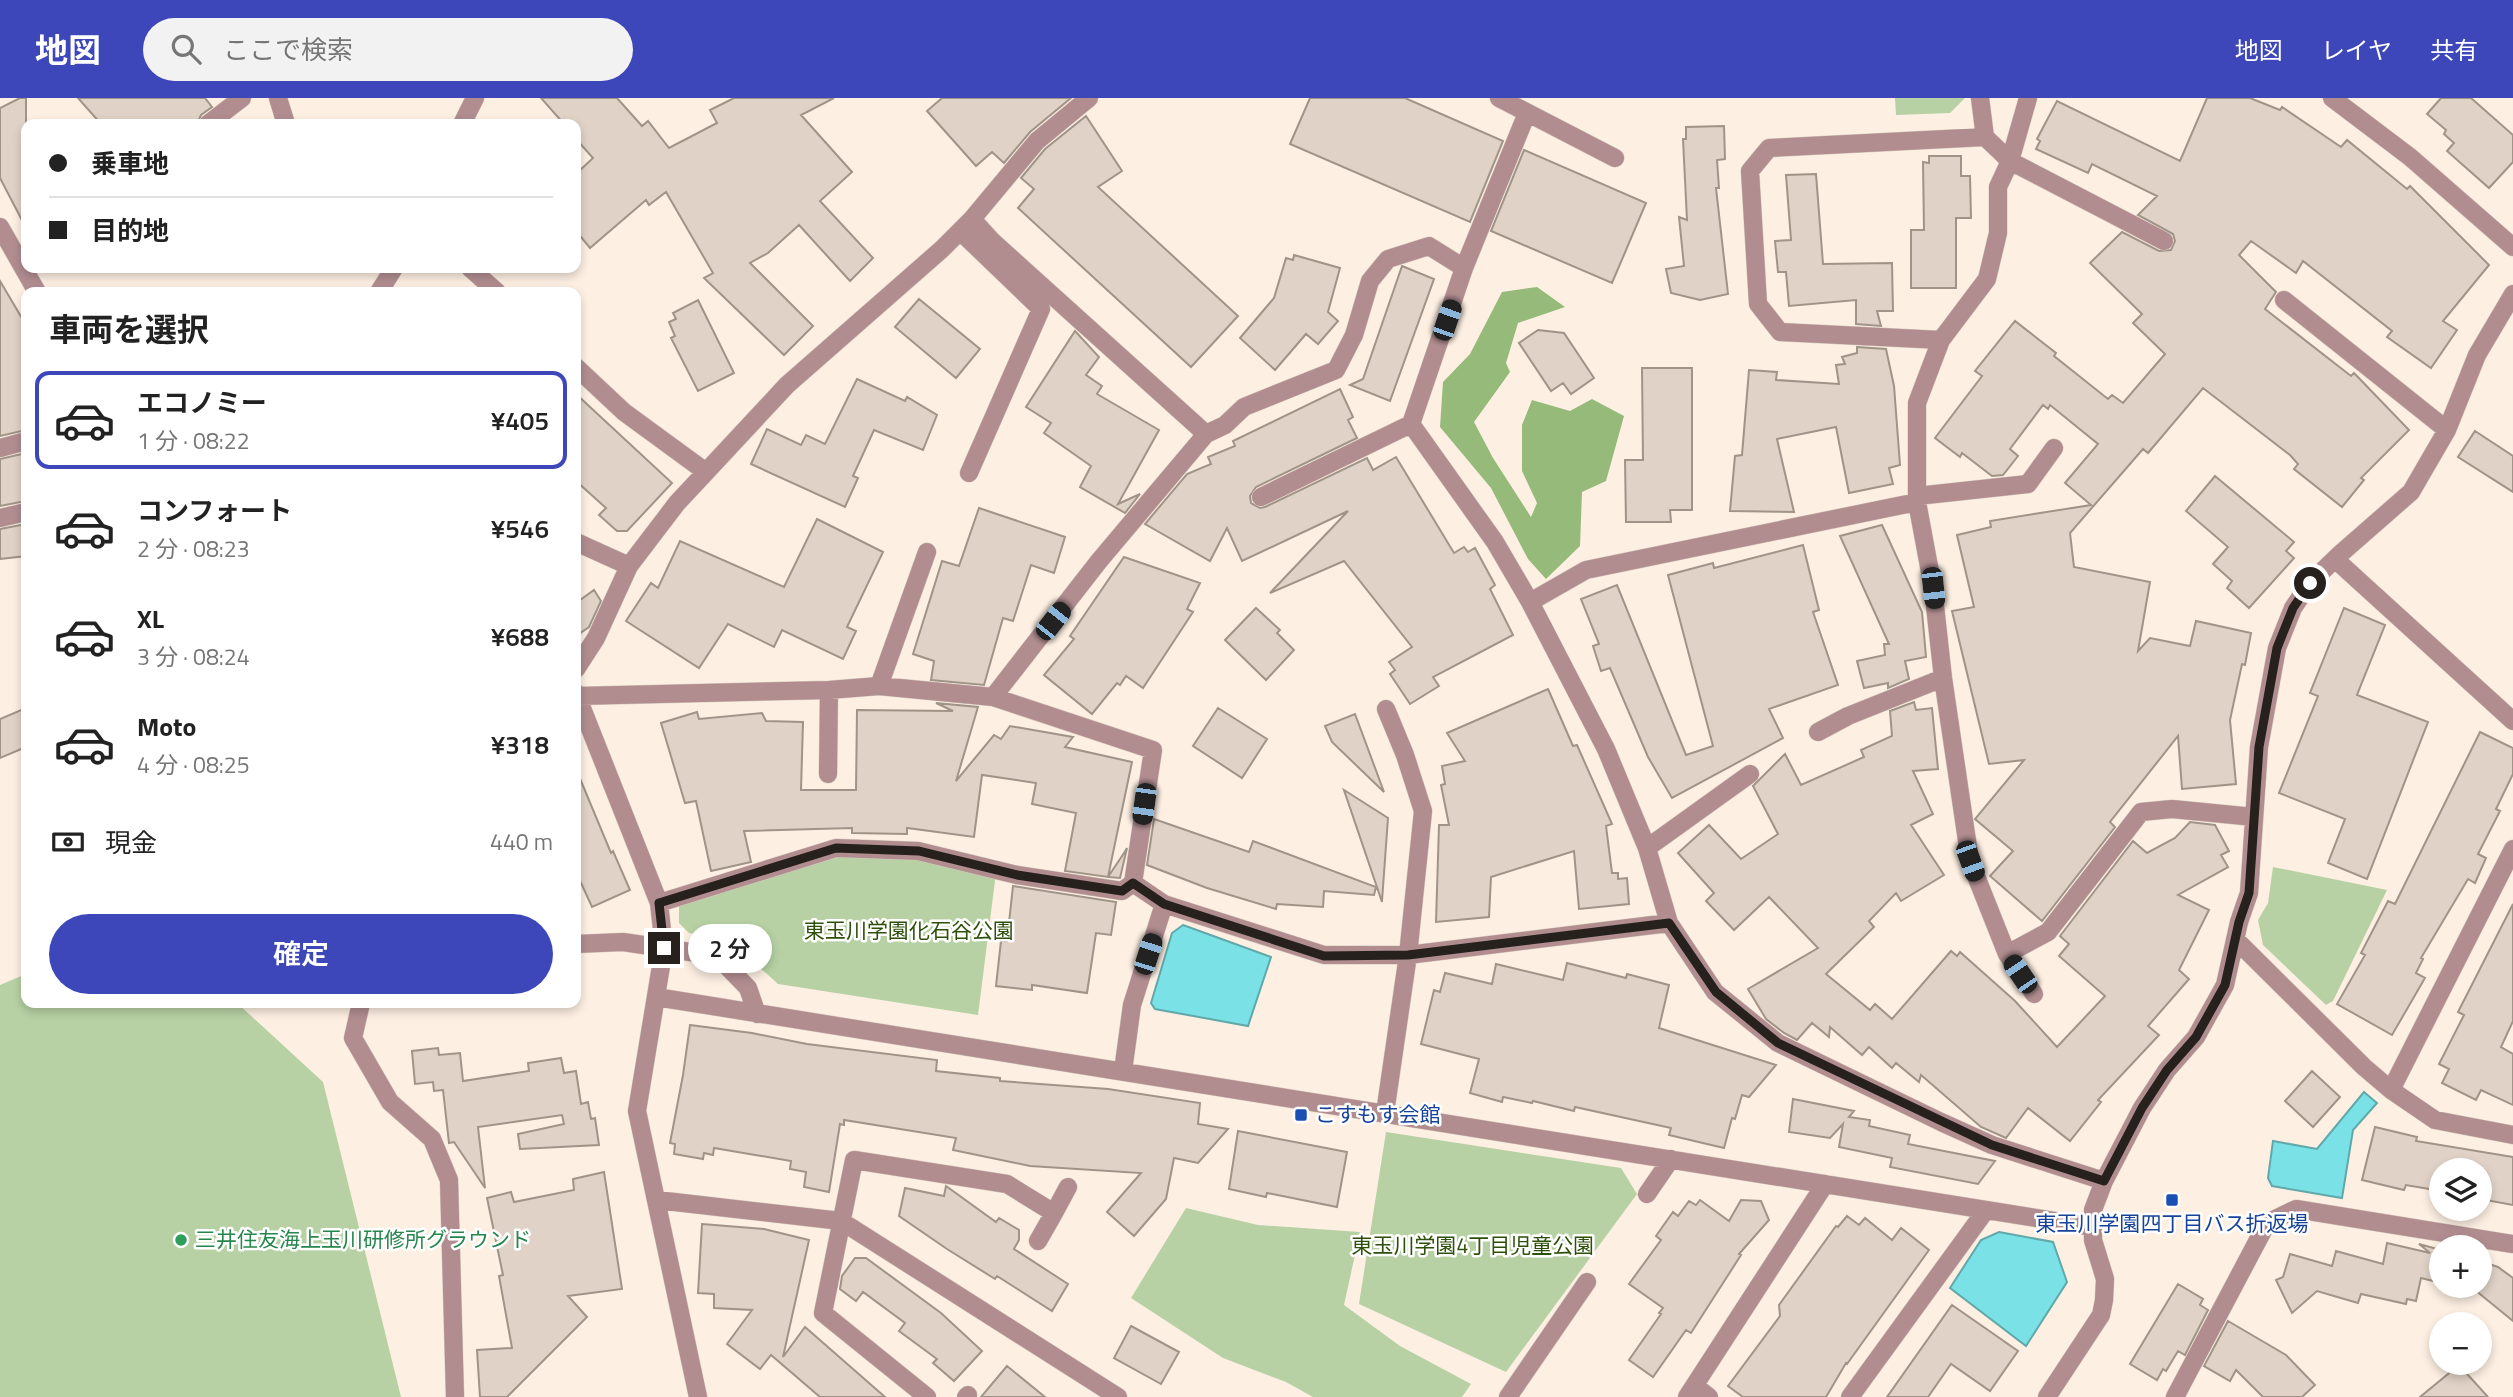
<!DOCTYPE html>
<html lang="ja">
<head>
<meta charset="utf-8">
<style>
	:root { --surface:#fff; --page:#f2f2f2; --text:#222; --muted:#767676; --line:#e0e0e0; --accent:#3d47ba }
	body { margin:0; font-family:"Titillium Web","Noto Sans JP",sans-serif; background:var(--page); color:var(--text); height:100vh; display:flex; flex-direction:column; font-size:26px; white-space:nowrap }
	* { box-sizing:border-box; margin:0 }
	p { font-size:23px; color:var(--muted) }
	.icon { flex:none; width:38px; height:38px; fill:none; stroke:currentColor; stroke-width:2; stroke-linecap:round; stroke-linejoin:round }
	.map { position:relative; flex:1; overflow:hidden }
	.details { position:absolute; left:21px; top:189px; width:560px; height:721px; display:flex; flex-direction:column; background:var(--surface); border-radius:14px; box-shadow:0 4px 10px #0003 }
	.details>* { flex:none }
	.guide { position:absolute; left:21px; top:21px; width:560px; height:154px; border-radius:14px; box-shadow:0 4px 10px #0003; display:grid; align-content:center; height:154px; padding:0 28px; background:var(--surface) }
	.tools { position:absolute; left:2429px; top:1060px; display:grid; gap:14px }
	.tools a { display:grid; place-items:center; width:63px; height:63px; border-radius:50%; background:var(--surface); box-shadow:0 4px 10px #0003; font-size:35px }
	.end { position:absolute; width:32px; height:32px; margin:-16px; border:9px solid #26211d; background:#fff; box-shadow:0 0 0 4px #fff }
	.from { border-radius:50% }
	.bubble { position:absolute; height:49px; border-radius:24px; background:var(--surface); box-shadow:0 4px 10px #0003; font-size:23px; font-weight:600; line-height:49px; text-align:center }
	.car { position:absolute; width:21px; height:42px; margin:-21px -10px; border-radius:9px; box-shadow:0 0 5px 2px #0007; background:linear-gradient(#222 24%,#8ab4d8 0 40%,#222 0 76%,#8ab4d8 0 86%,#222 0) }
	.guide b { display:flex; align-items:center; gap:24px; height:66px; font-size:26px }
	.guide b+b { border-top:2px solid var(--line) }
	.guide i { width:18px; height:18px; background:var(--text) }
	ul { padding:0; list-style:none }
	li { display:flex; align-items:center; gap:21px; height:98px; margin:0 14px 10px; padding:0 14px; border:4px solid transparent; border-radius:14px }
	li div { flex:1 }
	li b { display:block; font-size:26px }
	li em { font-style:normal; font-weight:600 }
	li.current { border-color:var(--accent) }
	li>.icon { width:63px; height:63px; stroke-width:1.5 }
	h2 { padding:0 28px; font-size:32px; line-height:84px }
	.pay { display:flex; align-items:center; gap:18px; height:77px; padding:0 28px; font-size:26px }
	.pay p { margin-inline-start:auto }
	.button { display:flex; gap:14px; margin-top:auto; padding:14px 28px }
	.button a { flex:1; height:80px; border-radius:42px; background:var(--accent); color:#fff; font-size:28px; font-weight:600; line-height:80px; text-align:center }
	header { display:flex; align-items:center; gap:42px; box-sizing:border-box; height:98px; padding:0 35px; background:var(--accent); color:#fff }
	header strong { font-size:33px }
	nav { display:flex; gap:38px; margin-inline-start:auto; font-size:24px }
	.search { width:490px; height:63px; background:var(--page); display:flex; align-items:center; gap:18px; box-sizing:border-box; padding:0 24px; border-radius:38px; color:var(--muted); font-size:26px }
	.map>svg:first-child { display:block }
</style>
</head>
<body>
<header>
<strong>地図</strong>
<div class="search"><svg class="icon" aria-label="search" viewBox="0 0 24 24"><circle cx="10" cy="10" r="6"/><path d="M15 15l6 6"/></svg>ここで検索</div>
<nav><a>地図</a><a>レイヤ</a><a>共有</a></nav>
</header>
<div class="map">
<svg width="2513" height="1299" viewBox="0 0 2513 1299">
	<rect width="100%" height="100%" fill="#fdefe2"/>
	<!-- green -->
	<path fill="#b7d1a4" d="M1895 0H1965L1950 15 1896 17Z
		M839 754 915 760 996 775 978 917 778 886 728 841 689 835 679 825V800Z
		M2273 769 2387 792 2333 903 2326 907 2263 847 2258 822 2268 805Z
		M26 876V905H237L323 984 401 1299H0V887Z
		M1386 1034 1621 1070 1637 1096 1506 1274 1359 1206Z
		M1186 1110 1258 1127 1360 1134 1344 1207 1400 1248 1471 1286 1462 1299H1313L1286 1284 1223 1260 1131 1200Z"/>
	<!-- forest -->
	<path fill="#95ba79" d="M1537 189 1565 209 1518 225 1506 265 1510 274 1474 324 1493 360 1531 419 1537 405 1522 373V327L1532 302 1570 313 1592 301 1624 318 1606 383 1582 394 1580 448 1546 481 1528 461 1491 390 1440 329 1443 284 1470 256 1502 194Z"/>
	<!-- water -->
	<path fill="#7ae2e7" stroke="#61a8aa" stroke-width="2" d="M1183 827 1271 859 1248 928 1155 911 1151 905 1172 835Z
		M2364 994 2377 1005 2353 1032 2342 1100 2272 1088 2268 1080 2273 1043 2317 1051Z
		M1999 1134 2053 1144 2067 1184 2026 1248 1950 1190 1981 1142Z"/>
	<!-- building -->
	<path fill="#e0d2c6" stroke="#a09387" stroke-width="2" d="M20 0H26V130L0 80V10Z
		M78 0H205L212 9 201 17 197 26H101Z
		M541 0H617L642 28 648 23 669 50 717 25 710 12 734 0H834L801 17 852 74 820 103 873 160 850 183 799 127 768 155 750 165 813 228 784 257 704 180 713 175 666 94 649 107 646 102 590 150 576 133V76L593 60 576 41V26H564Z
		M942 0H1071L1030 34 1004 65 992 54 976 68 927 13Z
		M1310 0H1405L1503 43 1470 124 1290 46Z
		M2207 0H2250L2280 12 2282 9 2341 49 2347 42 2407 91 2410 88 2489 167 2443 223 2457 232 2431 270 2387 239 2392 233 2303 163 2296 175 2251 143 2239 157 2276 194 2265 211 2351 278 2354 275 2409 332 2361 380 2364 382 2342 409 2294 371 2298 366 2290 357 2203 290 2148 355 2143 351 2070 435 2074 469 2150 484 2138 553 2150 540 2190 548 2196 523 2251 535 2245 567 2242 566 2230 622 2236 686 2182 691 2178 638 2110 724 2115 729 2042 823 1990 778 2013 753 1975 721 2024 662 1989 666 1952 513 1974 509 1957 437 1991 429 1990 423 2091 407 2065 385 2098 346 2050 307 2048 311 2043 307 2010 351 2018 358 2003 377 1992 378 1962 355 1960 359 1935 340 1982 278 1975 273 2015 223 2056 255 2054 258 2108 301 2112 297 2123 305 2165 256 2133 225 2142 216 2090 165 2122 134 2159 153 2171 152 2175 143 2173 136 2138 117 2157 98 2092 66 2088 75 2036 51 2040 43 2037 41 2057 3 2180 63Z
		M2441 0H2471L2513 37V64L2489 90 2447 53 2454 45 2444 36 2446 32 2427 16Z
		M1086 18 1122 73 1098 89 1238 218 1191 269 1018 110 1034 91 1021 80 1045 51Z
		M1724 28 1725 61 1717 62 1719 90H1716L1728 196 1700 202 1671 195 1666 171 1684 168 1679 119 1687 122 1683 41H1686V29Z
		M1524 52 1646 105 1612 185 1491 133Z
		M1929 58H1961V78H1970L1971 120H1956V190H1911V132H1924L1923 64 1929 65Z
		M1816 76 1823 166 1892 165 1893 213H1877L1881 228 1856 226V202L1789 208 1786 174H1778L1775 143 1791 142 1786 77Z
		M1294 157 1340 170 1328 214 1338 223 1318 246 1306 236 1275 272 1240 240 1274 200 1286 160 1293 162Z
		M1402 168 1434 181 1390 303 1350 287 1363 281Z
		M0 183 26 227V332L0 338Z
		M919 201 980 251 956 280 895 229Z
		M698 202 734 275 698 293 671 240 675 238 669 224 676 221 673 215Z
		M1538 232 1564 235 1594 280 1571 296 1563 285 1551 293 1519 245Z
		M1075 233 1099 259 1086 277 1102 288 1097 296 1159 332 1118 406 1140 396 1125 415 1080 389 1091 368 1044 335 1051 325 1026 309Z
		M1857 249 1886 251 1894 288 1900 367 1889 370 1893 386 1849 395 1836 329 1777 341 1794 414 1730 413 1735 358 1742 357 1749 272 1777 274 1776 282 1839 286 1836 267 1845 266 1842 259 1857 255Z
		M1642 270H1692V412H1670L1671 424H1626L1625 362H1643Z
		M857 281 905 303 907 299 937 317 923 352 874 332 853 378 858 380 845 409 751 366 767 331 801 347 806 337 825 346Z
		M1340 291 1353 319 1348 322 1357 340 1256 389 1250 398 1251 405 1260 410 1265 409 1367 360 1373 372 1396 359 1454 455 1464 449 1468 454 1475 450 1495 487 1490 491 1513 537 1433 579 1439 588 1410 606 1390 576 1395 572 1389 564 1412 549 1344 463 1270 495 1348 413 1242 463 1227 430 1210 463 1145 426 1187 376 1211 366 1208 359 1235 348 1233 343Z
		M576 296 672 385 627 433H617L599 417 606 410 576 383Z
		M2475 333 2513 358V394L2458 359Z
		M26 355V403L0 408V361Z
		M2215 378 2294 444 2286 453 2294 460 2249 510 2227 490 2232 483 2213 466 2228 449 2186 413Z
		M979 410 1065 439 1054 475 1031 467 1013 523 1003 520 984 587 931 582 934 563 913 556 942 463 959 468Z
		M817 421 883 454 847 529 856 533 843 561 782 532 774 549 728 526 699 570 626 523 651 485 658 490 680 443 784 489Z
		M26 426V458L0 461V431Z
		M1882 427 1922 514 1926 559 1905 563 1909 581 1888 590V585L1864 590 1857 563 1885 557 1884 546H1889L1840 438Z
		M1803 447 1819 512 1813 514 1838 587 1769 611 1783 640 1672 700 1648 659 1610 570 1601 573 1593 548 1599 546 1581 501 1617 487 1686 657 1713 648 1668 477 1713 465 1714 470Z
		M1124 459 1200 485 1187 511 1193 514 1143 590 1126 578 1120 587 1117 585 1092 616 1044 577 1074 541 1070 538Z
		M594 492 601 503 589 529 576 538V505Z
		M1256 510 1280 532 1277 535 1294 552 1266 582 1225 542Z
		M2344 510 2385 527 2357 597 2428 624 2367 781 2328 765 2345 721 2279 695 2318 598 2310 595Z
		M1548 591 1573 648 1577 647 1612 726 1606 728 1612 775H1618V781L1627 780 1629 806 1579 811 1574 753 1491 779 1489 819 1436 824 1439 727H1449L1441 687 1445 686 1442 668 1465 663 1447 635Z
		M1914 604 1916 612 1932 610 1938 671 1913 673 1933 716 1911 727 1944 777 1901 803 1896 795 1869 823 1874 829 1826 876 1870 912 1875 906 1892 921 1951 853 1957 858 1960 854 2015 903 2057 949 2105 898 2059 858 2069 846 2060 838 2133 743 2147 755 2175 740 2190 724 2215 727 2229 753 2221 757 2228 769 2178 797 2209 812 2179 872 2189 881 2148 928 2159 937 2098 1002 2101 1004 2070 1043 2028 1010 2006 1040 1981 1029 1921 977 1919 984 1896 965 1892 970 1869 949 1862 957 1830 929 1829 939 1812 925 1797 942 1784 935 1766 921 1748 891 1818 850 1769 799 1734 832 1706 803 1714 795 1678 755 1709 727 1741 761 1778 736 1753 688 1785 656 1801 687 1864 659 1861 652 1892 638 1890 613Z
		M936 605 978 609 956 683 994 637 1001 641 1010 628 1073 639 1065 649 1132 664 1108 779 1065 773 1076 715 1032 706 1036 685 982 677 974 739 907 730V736L852 735V730L744 733 751 764 711 773 696 703 685 705 661 625 697 614 699 621 762 615 766 623 803 624 801 692H856L857 612 953 613Z
		M26 610V649L0 660V621Z
		M1218 610 1267 641 1242 680 1193 648Z
		M1355 616 1384 694 1332 644 1325 628Z
		M2480 634 2513 650V676L2496 711 2500 713 2478 756 2486 760 2475 785 2468 781 2421 860 2423 861 2416 875 2425 880 2392 937 2337 906 2365 857 2361 855 2388 803 2395 806Z
		M576 671 611 755 613 753 630 792 592 809 576 774Z
		M1344 692 1388 720 1382 803V804Z
		M1154 721 1249 754 1253 743 1376 789 1374 797 1324 793 1323 809 1277 806 1276 811 1207 790 1147 767Z
		M1127 750 1120 780 1108 779 1124 755Z
		M1013 788 1116 804 1111 837 1096 835 1087 895 1032 887V892L996 888 1001 843H1007Z
		M2513 806V923L2501 949 2513 956V1007L2481 992 2476 1002 2442 985 2449 971 2439 966 2464 917 2458 914Z
		M1567 865 1626 880 1627 876 1669 887 1659 930 1776 967 1749 999 1742 997 1735 1021 1732 1020 1724 1050 1669 1037 1671 1030 1575 1009 1574 1013 1533 1003 1532 1005 1503 999 1502 1004 1470 995 1479 961 1421 946 1434 892 1440 894 1445 875 1492 886 1496 866 1563 882Z
		M690 927 752 935 807 946 937 962 936 973 1000 980V983L1108 991 1200 1005 1198 1026 1228 1031 1198 1065 1174 1060 1166 1101 1134 1138 1107 1114 1141 1075 1030 1068 953 1052 956 1040 844 1022V1027L840 1026 829 1094 804 1089 806 1074 790 1071 791 1063 714 1050 713 1057 704 1055 703 1061 674 1056 675 1046 670 1045 683 977Z
		M438 950 439 957 460 955 463 983 529 973 528 965 561 960 564 975 576 973 581 1006 588 1004 591 1021 595 1020 599 1047 520 1051 518 1036 564 1026 562 1017 478 1029 485 1090 454 1044 449 1045 443 992 434 993 433 984 415 986 412 953Z
		M2312 973 2340 999 2313 1029 2285 1003Z
		M1793 1001 1854 1013 1849 1019 1870 1022 1869 1028 1910 1037 1908 1046 1995 1063 1978 1086 1890 1069 1892 1060 1839 1049 1843 1026 1830 1040 1789 1034Z
		M2375 1029 2417 1039 2416 1043 2513 1059V1107L2480 1101V1073H2441V1093L2406 1087 2404 1092 2362 1082Z
		M1238 1033 1347 1054 1337 1109 1267 1095 1266 1099 1229 1091Z
		M604 1074 622 1191 568 1198 587 1219 507 1299H480L477 1252 512 1250 499 1178 503 1177 487 1100 511 1094 514 1104 574 1092 573 1081Z
		M946 1088 996 1124 999 1120 1019 1132V1142L1014 1151 1068 1186 1052 1213 997 1178 995 1181 947 1151 899 1118 905 1090 944 1098Z
		M1700 1102 1729 1123 1741 1102 1761 1103 1769 1122 1739 1156 1741 1157 1691 1235 1686 1232 1653 1279 1629 1262 1661 1216 1659 1215 1663 1210 1629 1186 1661 1142 1656 1138 1673 1114 1678 1118 1689 1103 1696 1107Z
		M1847 1118 1859 1127 1865 1120 1892 1142 1901 1130 1929 1152 1847 1266 1846 1265 1826 1299H1743L1728 1288 1780 1218 1779 1207 1836 1128 1838 1129Z
		M702 1126 764 1131 809 1142 783 1259 805 1229 885 1299H820L771 1257 760 1271 727 1246 752 1212 714 1210V1196L698 1195Z
		M2387 1145 2430 1155 2419 1146 2441 1152V1185L2421 1180 2416 1203 2407 1201 2406 1206 2361 1196 2358 1205 2317 1193 2292 1215 2276 1182 2283 1179 2290 1156 2332 1168 2336 1153 2383 1166Z
		M855 1160H866L941 1215 982 1253 954 1283 933 1265 937 1261 899 1233 905 1225 863 1194 856 1203 840 1191 842 1178Z
		M2480 1163 2498 1169 2513 1180V1223L2475 1192 2474 1194 2454 1188H2480Z
		M2178 1186 2203 1201 2200 1207 2208 1212 2185 1257 2178 1253 2166 1273 2163 1271 2157 1282 2130 1266Z
		M1952 1207 2018 1253 1990 1293 1951 1266 1928 1299H1887Z
		M2228 1223 2286 1257 2315 1287 2302 1299H2263L2236 1272 2230 1283 2204 1268Z
		M1131 1228 1179 1254 1161 1286 1114 1260Z
		M2459 1267 2488 1299H2420Z
		M1007 1268 1045 1299H981Z"/>
	<g fill="none" stroke-linecap="round" stroke-linejoin="round">
		<defs>
			<path id="minor" d="M278 0 286 26
				M1499 0 1615 60
				M1980 0 1985 39 2010 63 1998 89V135L1987 181 1941 242 1917 305V404L1933 490 1943 580 1970 763 2007 856 2034 896
				M2028 0 2010 63 2164 143
				M2332 0 2410 59 2513 149
				M1527 15 1464 170 1411 326 1495 444 1530 504 1606 651 1647 750 1669 825 1715 894 1778 945 1941 1024 1992 1047 2104 1083
				M208 26 242 0
				M462 26 475 0
				M972 121 992 143 1206 336 1225 327 1244 309 1336 272 1354 237 1370 183 1388 161 1429 148 1464 170
				M0 129 37 194
				M960 133 1041 211 969 375
				M470 170 497 194
				M379 194 394 170
				M2284 202 2447 332
				M1941 242 1780 234 1758 206 1750 73 1769 50 1985 39
				M576 269 624 314 706 374
				M0 350 26 343
				M1917 398 2028 386 2054 350
				M1261 399 1411 326
				M0 420 26 414
				M576 444 629 468
				M2336 462 2513 623
				M1530 504 1586 472 1917 404
				M576 571 596 540 629 468 677 405 706 374 787 287 942 151 972 121 1037 43 1089 0
				M879 588 927 454
				M576 595 659 805 664 850 637 1013 698 1299
				M577 598 829 592 879 588 993 599 1153 652 1133 785 1164 806 1324 857H1408L1669 825
				M993 599 1099 463 1206 336
				M1818 634 1848 618 1943 580
				M828 676 829 592
				M1647 750 1750 676
				M659 805 836 750 918 753 1017 777 1122 793 1133 785
				M2236 842 2364 969 2391 992 2435 1022 2513 1037
				M576 846 623 844 717 858 748 890 757 916
				M2007 856 2048 834 2141 714 2172 711 2254 719
				M656 899 2092 1129
				M361 905 353 940 390 1004 432 1041 449 1082 455 1299
				M1123 973 1132 907 1164 806
				M2391 992 2513 751
				M1385 1015 1408 857 1423 713 1405 657 1386 611
				M1647 1096 1671 1061
				M657 1102 841 1123 1118 1299
				M1054 1115 1068 1089
				M1695 1288 1709 1299
				M927 1299 823 1215 854 1062 1007 1086 1054 1115 1038 1143
				M966 1299 968 1297
				M1508 1299 1587 1184
				M1687 1299 1825 1086
				M1850 1299 1986 1112
				M2047 1299 2101 1217 2104 1202 2105 1181 2093 1142V1112L2104 1083 2142 1010 2167 972 2196 939 2225 887 2239 824 2249 795 2259 649 2277 550 2293 510 2310 485 2339 457 2411 394 2447 332 2477 257 2513 196
				M2175 1299 2267 1125 2296 1111 2513 1146"/>
		</defs>
		<!-- minor casing -->
		<use href="#minor" stroke="#d6cabf" stroke-width="19"/>
		<!-- minor -->
		<use href="#minor" stroke="#b18d90" stroke-width="18"/>
	</g>
	<g fill="none" stroke-linecap="round" stroke-linejoin="round">
		<!-- route -->
		<path stroke="#26211d" stroke-width="9" d="M664 850 659 805 836 750 919 753 1017 777 1122 793 1133 785 1164 806 1324 858 1408 857 1669 825 1716 894 1778 945 1992 1047 2104 1083 2142 1010 2167 972 2196 939 2225 887 2239 824 2249 795 2259 649 2277 550 2293 510 2310 485"/>
	</g>
	<!-- markers -->
	<g fill="#1a4fb4" stroke="#fff" stroke-width="2.5">
		<rect x="1294" y="1010" width="14" height="14" rx="3.5"/>
		<rect x="2165" y="1095" width="14" height="14" rx="3.5"/>
	</g>
	<circle fill="#2e9e5b" stroke="#fff" stroke-width="2.5" cx="181" cy="1142" r="7"/>
	<g text-anchor="middle" stroke-width="5" stroke-linejoin="round" paint-order="stroke">
		<!-- park labels -->
		<g font-size="21" fill="#2f500a" stroke="#fff">
			<text x="909" y="840">東玉川学園化石谷公園</text>
			<text x="1473" y="1155">東玉川学園4丁目児童公園</text>
		</g>
		<!-- transit labels -->
		<g font-size="21" fill="#164399" stroke="#fff" text-anchor="start">
			<text x="1315" y="1024">こすもす会館</text>
			<text x="2172" y="1133" text-anchor="middle">東玉川学園四丁目バス折返場</text>
		</g>
		<!-- leisure labels -->
		<g font-size="21" fill="#27864d" stroke="#fff" text-anchor="start">
			<text x="195" y="1149">三井住友海上玉川研修所グラウンド</text>
		</g>
	</g>
</svg>
<div class="tools">
<a><svg class="icon" aria-label="layers" viewBox="0 0 24 24"><path d="M12 4l9 5-9 5-9-5zM3 14l9 5 9-5"/></svg></a>
<a>+</a>
<a>−</a>
</div>
<i class="end from" style="left:2310px;top:485px"></i>
<i class="end" style="left:664px;top:850px"></i>
<div class="bubble" style="left:688px;top:826px;width:84px">2 分</div>
<i class="car" style="left:1447px;top:222px;rotate:19deg"></i>
<i class="car" style="left:1933px;top:490px;rotate:174deg"></i>
<i class="car" style="left:1053px;top:523px;rotate:38deg"></i>
<i class="car" style="left:1144px;top:706px;rotate:188deg"></i>
<i class="car" style="left:1970px;top:763px;rotate:160deg"></i>
<i class="car" style="left:1148px;top:856px;rotate:18deg"></i>
<i class="car" style="left:2020px;top:876px;rotate:326deg"></i>
<div class="guide">
<b><i class="from"></i>乗車地</b>
<b><i></i>目的地</b>
</div>
<section class="details">
<h2>車両を選択</h2>
<ul>
<li class="current"><svg class="icon" aria-label="car" viewBox="0 0 24 24"><path d="M5 17H2v-5l4-1 3-4h7l3 4 3 1v5h-3M9 17h6M6 11h13"/><circle cx="7" cy="17" r="2"/><circle cx="17" cy="17" r="2"/></svg><div><b>エコノミー</b><p>1 分 · 08:22</p></div><em>¥405</em></li>
<li><svg class="icon" aria-label="car" viewBox="0 0 24 24"><path d="M5 17H2v-5l4-1 3-4h7l3 4 3 1v5h-3M9 17h6M6 11h13"/><circle cx="7" cy="17" r="2"/><circle cx="17" cy="17" r="2"/></svg><div><b>コンフォート</b><p>2 分 · 08:23</p></div><em>¥546</em></li>
<li><svg class="icon" aria-label="car" viewBox="0 0 24 24"><path d="M5 17H2v-5l4-1 3-4h7l3 4 3 1v5h-3M9 17h6M6 11h13"/><circle cx="7" cy="17" r="2"/><circle cx="17" cy="17" r="2"/></svg><div><b>XL</b><p>3 分 · 08:24</p></div><em>¥688</em></li>
<li><svg class="icon" aria-label="car" viewBox="0 0 24 24"><path d="M5 17H2v-5l4-1 3-4h7l3 4 3 1v5h-3M9 17h6M6 11h13"/><circle cx="7" cy="17" r="2"/><circle cx="17" cy="17" r="2"/></svg><div><b>Moto</b><p>4 分 · 08:25</p></div><em>¥318</em></li>
</ul>
<div class="pay"><svg class="icon" aria-label="cash" viewBox="0 0 24 24"><path d="M3 7h18v10H3z"/><circle cx="12" cy="12" r="2"/></svg>現金<p>440 m</p></div>
<div class="button"><a>確定</a></div>
</section>
</div>
</body>
</html>
